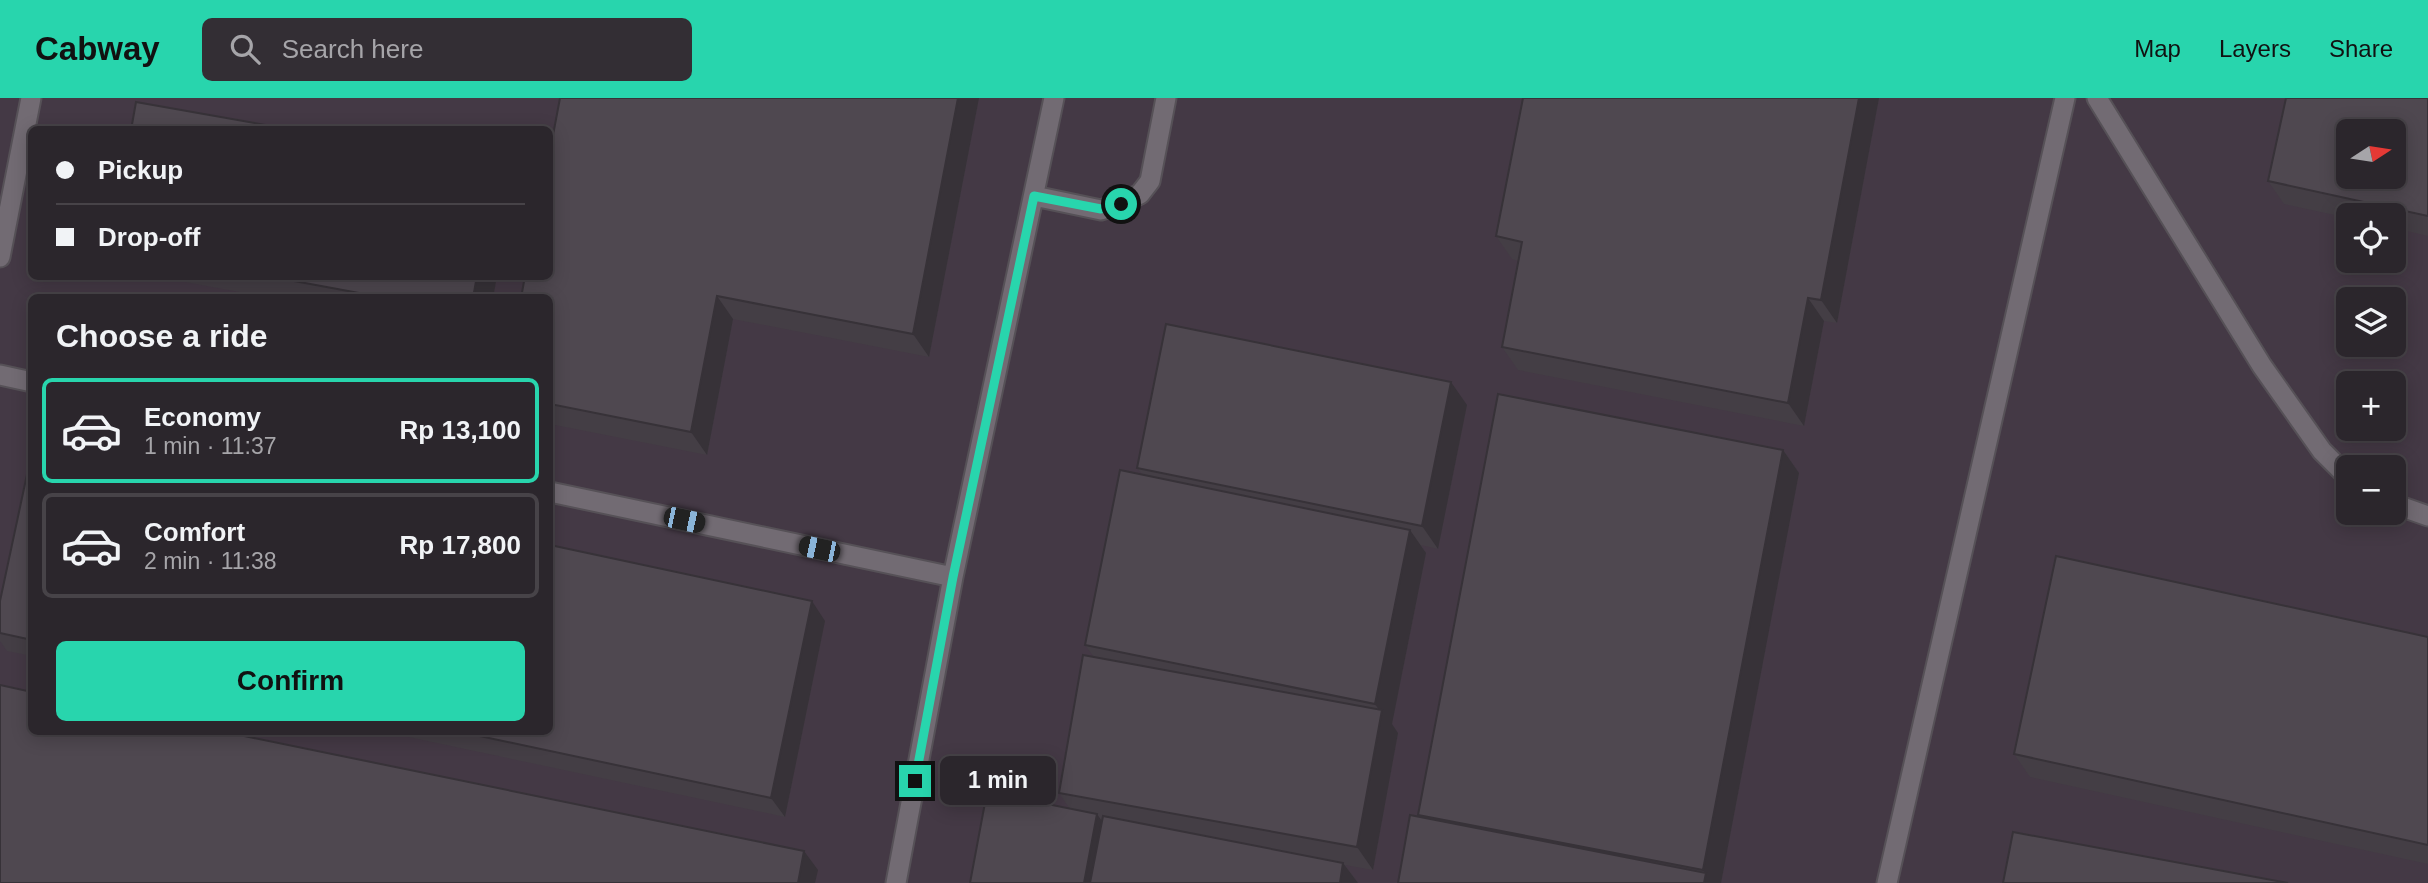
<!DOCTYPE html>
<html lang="en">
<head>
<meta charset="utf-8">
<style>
	:root { --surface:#2b262c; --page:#332e34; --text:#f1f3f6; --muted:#a6a5a9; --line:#474348; --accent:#28d5ad }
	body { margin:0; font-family:Arial,sans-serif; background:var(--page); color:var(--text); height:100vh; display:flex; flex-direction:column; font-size:26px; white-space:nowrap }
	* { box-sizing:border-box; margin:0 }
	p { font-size:23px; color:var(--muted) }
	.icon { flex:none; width:38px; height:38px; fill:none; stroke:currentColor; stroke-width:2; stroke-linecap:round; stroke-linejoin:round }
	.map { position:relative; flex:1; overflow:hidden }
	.details { position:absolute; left:28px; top:196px; width:525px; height:441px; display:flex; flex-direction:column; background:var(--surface); border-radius:10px; box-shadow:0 4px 18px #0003,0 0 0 2px var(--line) }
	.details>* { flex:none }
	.guide { position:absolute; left:28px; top:28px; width:525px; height:154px; border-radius:10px; box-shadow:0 4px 18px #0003,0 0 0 2px var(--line); display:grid; align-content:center; height:154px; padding:0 28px; background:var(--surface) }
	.needle { width:46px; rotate:78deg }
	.tools { position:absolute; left:2336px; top:21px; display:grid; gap:14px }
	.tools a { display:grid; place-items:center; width:70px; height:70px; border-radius:10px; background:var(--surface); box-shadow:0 4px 18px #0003,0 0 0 2px var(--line); font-size:35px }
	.end { position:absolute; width:32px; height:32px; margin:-16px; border:9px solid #28d5ad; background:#111; box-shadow:0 0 0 4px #111 }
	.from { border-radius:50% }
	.bubble { position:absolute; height:49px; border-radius:10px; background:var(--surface); box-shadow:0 4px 18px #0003,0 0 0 2px var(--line); font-size:23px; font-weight:700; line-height:49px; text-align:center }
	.car { position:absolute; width:21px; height:42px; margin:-21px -10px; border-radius:9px; box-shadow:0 0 5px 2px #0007; background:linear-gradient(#222 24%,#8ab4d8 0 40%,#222 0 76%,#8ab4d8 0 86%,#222 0) }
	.guide b { display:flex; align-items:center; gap:24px; height:66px; font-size:26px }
	.guide b+b { border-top:2px solid var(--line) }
	.guide i { width:18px; height:18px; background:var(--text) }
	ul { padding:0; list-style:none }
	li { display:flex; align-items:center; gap:21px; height:105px; margin:0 14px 10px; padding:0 14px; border:4px solid var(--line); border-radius:10px }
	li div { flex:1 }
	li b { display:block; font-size:26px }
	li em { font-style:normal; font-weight:700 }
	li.on { border-color:var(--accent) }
	li>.icon { width:63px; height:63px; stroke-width:1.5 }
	h2 { padding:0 28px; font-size:32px; line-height:84px }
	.primary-button { display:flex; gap:14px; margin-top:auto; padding:14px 28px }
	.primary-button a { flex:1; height:80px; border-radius:10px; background:var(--accent); color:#111; font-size:28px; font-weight:700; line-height:80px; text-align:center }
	header { display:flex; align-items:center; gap:42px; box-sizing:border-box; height:98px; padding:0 35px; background:var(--accent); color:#111 }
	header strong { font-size:33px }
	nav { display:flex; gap:38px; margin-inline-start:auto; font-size:24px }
	.search { width:490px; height:63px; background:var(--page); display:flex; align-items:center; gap:18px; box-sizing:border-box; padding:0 24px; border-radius:10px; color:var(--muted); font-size:26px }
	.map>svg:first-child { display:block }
</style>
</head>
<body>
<header>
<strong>Cabway</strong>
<div class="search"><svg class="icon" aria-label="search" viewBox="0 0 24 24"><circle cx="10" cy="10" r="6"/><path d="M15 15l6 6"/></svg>Search here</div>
<nav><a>Map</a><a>Layers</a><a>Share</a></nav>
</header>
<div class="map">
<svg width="2428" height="785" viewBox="0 0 2428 785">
	<rect width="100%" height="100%" fill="#39333a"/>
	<!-- built -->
	<path fill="#443945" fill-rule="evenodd" d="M0 0H2428V785H0ZM32 32H550V178H32ZM2348 33H2394V79H2348ZM2348 117H2394V163H2348ZM32 200H550V634H32ZM2348 201H2394V247H2348ZM2348 285H2394V331H2348ZM2348 369H2394V415H2348Z"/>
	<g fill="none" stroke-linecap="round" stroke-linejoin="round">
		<defs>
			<path id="service" d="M2097 0 2262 268 2322 353 2348 379
				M1034 98 1101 112 1120 106 1140 96 1150 83 1166 0
				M0 159 31 0
				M0 277 32 284
				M550 394 953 479
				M2394 406 2428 418
				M896 785 953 479 1054 0
				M1887 785 2065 0"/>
		</defs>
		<!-- service casing -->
		<use href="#service" stroke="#565157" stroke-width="23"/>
		<!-- service -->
		<use href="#service" stroke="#726b73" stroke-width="19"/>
	</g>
	<!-- wall -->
	<path fill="#443e45" d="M979 0 929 259 733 221 707 357 550 326V200Z
		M1523 0H1879L1837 225 1824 223 1804 328 1518 272 1502 249 1518 163 1512 161 1496 138Z
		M2428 0V138L2394 130V117H2348V120L2284 106 2268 83Z
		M152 178H497L493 200H272Z
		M1467 307 1438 451 1421 447 1426 455 1392 626 1398 635 1373 772 1345 767 1358 785H970L1070 711 1059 695 1094 559 1085 547 1142 376 1137 370Z
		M1783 352 1799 375 1721 785H1398L1420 719 1418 717Z
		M32 353V558L7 553 0 543V503Z
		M825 523 785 719 385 634H550Z
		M2428 539V766L2030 679 2014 656Z"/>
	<!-- shaded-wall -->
	<path fill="#373238" d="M958 0H979L929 259 913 236Z
		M1859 0H1879L1837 225 1821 202Z
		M477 178H497L493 200H473Z
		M717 198 733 221 707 357 691 334Z
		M1808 200 1824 223 1804 328 1788 305Z
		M1451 284 1467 307 1438 451 1422 428Z
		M1783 352 1799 375 1721 785H1704L1706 776 1703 772Z
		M1410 432 1426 455 1392 626 1398 635 1373 772 1357 749 1381 615 1375 606Z
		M812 503 825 523 785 719 771 700Z
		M1097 716 1113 739 1105 785H1084Z
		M804 753 818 772 815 785H798Z
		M1343 765 1358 785H1340Z"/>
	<!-- building -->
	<path fill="#4f4850" stroke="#373238" stroke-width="2" fill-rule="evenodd" d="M560 0H958L913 236 717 198 691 334 550 306V200H521L525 178H550V53Z
		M1523 0H1859L1821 202 1808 200 1788 305 1502 249 1522 144 1496 138Z
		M2286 0H2428V118L2268 83ZM2348 33H2394V79H2348Z
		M136 4 294 32H131Z
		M267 178H477L473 200H386Z
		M1166 226 1451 284 1422 428 1137 370Z
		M1498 296 1783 352 1703 772 1418 717Z
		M32 353V542L0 535V503Z
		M1120 372 1410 432 1375 606 1085 547Z
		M550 447 812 503 771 700 461 634H550Z
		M2056 458 2428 539V747L2014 656Z
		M1083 557 1382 612 1357 749 1059 695Z
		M0 587 32 594V634H225L804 753 798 785H0Z
		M987 694 1097 716 1084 785H970Z
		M1410 717 1706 775 1704 785H1398Z
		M1103 718 1343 765 1340 785H1090Z
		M2013 734 2288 785H2003Z"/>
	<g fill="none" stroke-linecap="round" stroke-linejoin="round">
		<!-- route -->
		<path stroke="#28d5ad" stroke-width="9" d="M915 683 953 479 1034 98 1101 111 1121 106"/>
	</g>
</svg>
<div class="tools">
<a><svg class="needle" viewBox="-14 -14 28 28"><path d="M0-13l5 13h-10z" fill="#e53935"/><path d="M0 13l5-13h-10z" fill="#a6a5a9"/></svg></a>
<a><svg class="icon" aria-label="locate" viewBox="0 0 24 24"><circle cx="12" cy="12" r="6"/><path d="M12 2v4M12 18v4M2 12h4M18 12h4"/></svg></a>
<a><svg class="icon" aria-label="layers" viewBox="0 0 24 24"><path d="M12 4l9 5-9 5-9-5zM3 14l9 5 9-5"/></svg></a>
<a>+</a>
<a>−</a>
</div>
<i class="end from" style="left:1121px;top:106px"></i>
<i class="end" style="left:915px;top:683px"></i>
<div class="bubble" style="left:940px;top:658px;width:116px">1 min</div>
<i class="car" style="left:684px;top:422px;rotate:102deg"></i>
<i class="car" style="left:819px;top:451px;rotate:282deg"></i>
<div class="guide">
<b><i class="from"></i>Pickup</b>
<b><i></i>Drop-off</b>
</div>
<section class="details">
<h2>Choose a ride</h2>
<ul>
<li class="on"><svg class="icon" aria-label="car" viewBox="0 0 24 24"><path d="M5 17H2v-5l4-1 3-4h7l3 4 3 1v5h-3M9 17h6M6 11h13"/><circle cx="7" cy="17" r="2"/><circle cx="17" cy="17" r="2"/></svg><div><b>Economy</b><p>1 min · 11:37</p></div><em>Rp 13,100</em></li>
<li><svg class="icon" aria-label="car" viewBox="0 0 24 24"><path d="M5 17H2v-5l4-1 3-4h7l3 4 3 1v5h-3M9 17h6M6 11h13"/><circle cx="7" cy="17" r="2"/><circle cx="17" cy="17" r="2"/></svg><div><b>Comfort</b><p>2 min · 11:38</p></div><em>Rp 17,800</em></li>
</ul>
<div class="primary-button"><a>Confirm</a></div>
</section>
</div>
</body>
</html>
